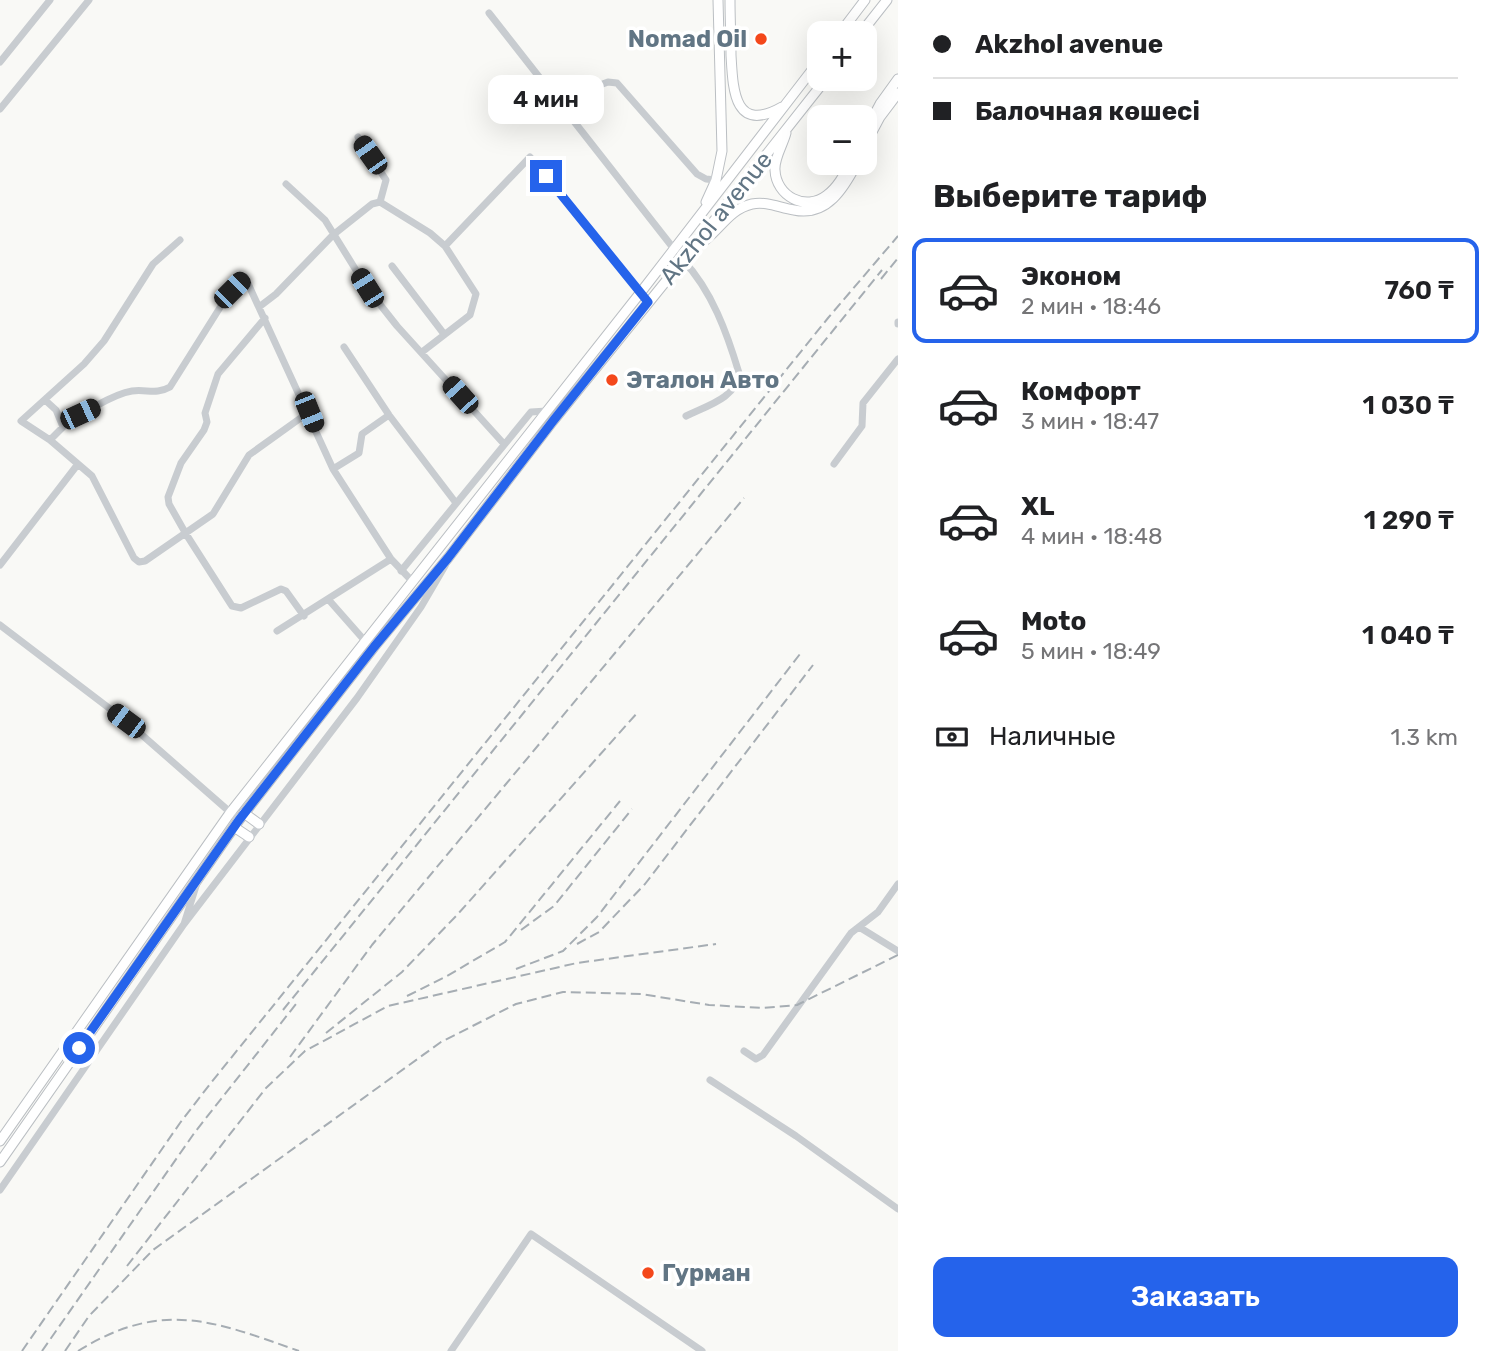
<!DOCTYPE html>
<html lang="ru">
<head>
<meta charset="utf-8">
<style>
	:root { --surface:#fff; --page:#f6f6f6; --text:#202124; --muted:#757577; --line:#e0e0e0; --accent:#2563eb }
	body { margin:0; font-family:Rubik,sans-serif; background:var(--page); color:var(--text); height:100vh; display:flex; flex-direction:column; font-size:26px; white-space:nowrap }
	* { box-sizing:border-box; margin:0 }
	p { font-size:23px; color:var(--muted) }
	.icon { flex:none; width:38px; height:38px; fill:none; stroke:currentColor; stroke-width:2; stroke-linecap:round; stroke-linejoin:round }
	.map { position:relative; flex:1; overflow:hidden }
	.details { display:flex; flex-direction:column; background:var(--surface); width:595px }
	.details>* { flex:none }
	.hud { display:grid; align-content:center; height:154px; padding:0 35px; background:var(--surface) }
	.fabs { position:absolute; left:807px; top:21px; display:grid; gap:14px }
	.fabs a { display:grid; place-items:center; width:70px; height:70px; border-radius:14px; background:var(--surface); box-shadow:0 7px 28px #0002; font-size:35px }
	.end { position:absolute; width:32px; height:32px; margin:-16px; border:9px solid #2563eb; background:#fff; box-shadow:0 0 0 4px #fff }
	.from { border-radius:50% }
	.bubble { position:absolute; height:49px; border-radius:14px; background:var(--surface); box-shadow:0 7px 28px #0002; font-size:23px; font-weight:600; line-height:49px; text-align:center }
	.car { position:absolute; width:21px; height:42px; margin:-21px -10px; border-radius:9px; box-shadow:0 0 5px 2px #0007; background:linear-gradient(#222 24%,#8ab4d8 0 40%,#222 0 76%,#8ab4d8 0 86%,#222 0) }
	.hud b { display:flex; align-items:center; gap:24px; height:66px; font-size:26px }
	.hud b+b { border-top:2px solid var(--line) }
	.hud i { width:18px; height:18px; background:var(--text) }
	ul { padding:0; list-style:none }
	li { display:flex; align-items:center; gap:21px; height:105px; margin:0 14px 10px; padding:0 21px; border:4px solid transparent; border-radius:14px }
	li div { flex:1 }
	li b { display:block; font-size:26px }
	li em { font-style:normal; font-weight:600 }
	li.current { border-color:var(--accent) }
	li>.icon { width:63px; height:63px; stroke-width:1.5 }
	h2 { padding:0 35px; font-size:32px; line-height:84px }
	.pay { display:flex; align-items:center; gap:18px; height:77px; padding:0 35px; font-size:26px }
	.pay p { margin-inline-start:auto }
	.button { display:flex; gap:14px; margin-top:auto; padding:14px 35px }
	.button a { flex:1; height:80px; border-radius:14px; background:var(--accent); color:#fff; font-size:28px; font-weight:600; line-height:80px; text-align:center }
	main { display:flex; flex:1; min-height:0 }
	.map>svg:first-child { display:block }
</style>
</head>
<body>
<main>
<div class="map">
<svg width="898" height="1351" viewBox="0 0 898 1351">
	<rect width="100%" height="100%" fill="#f9f9f6"/>
	<g fill="none" stroke-linecap="round" stroke-linejoin="round">
		<defs>
			<path id="major" d="M730 0C730 18 731 37 731 55 733 90 734 134 782 107
				M840 33 865 0
				M861 33 887 0
				M786 133C783 145 774 158 775 170 776 196 805 212 827 195 837 188 844 175 850 164
				M864 134 880 104 898 79
				M864 147 880 117 898 93
				M706 202 716 180 722 151 718 0
				M697 246C717 235 728 209 752 204 767 201 780 208 794 210 827 217 844 188 857 163
				M244 813 259 824
				M234 827 249 837
				M0 1141 230 813 641 292 819 61
				M0 1162 239 820 374 647 448 558 553 421 683 260 826 79"/>
		</defs>
		<!-- major casing -->
		<use href="#major" stroke="#bbbfc3" stroke-width="11"/>
		<!-- minor -->
		<path stroke="#c8ccd0" stroke-width="7" d="M489 13 674 249
			M0 62 50 0
			M557 101 608 82 617 83 697 174 706 179 716 180
			M0 109 89 0
			M358 137 386 180 380 202 430 233 445 246 476 294 470 315 422 352
			M286 184 325 220 367 288 397 326 504 444
			M180 240 153 264 104 341 84 364 21 421 50 440 92 476 134 558 139 562 145 561 213 514 249 455 309 412
			M445 246 530 157 648 302
			M683 260C712 291 727 333 739 373 737 398 706 406 686 416
			M392 266 444 334
			M259 307 276 294 333 235 372 204 380 202
			M265 318 218 374 205 413 207 422 204 430 181 463 168 497 169 504 186 534 232 606 241 608 281 589 286 591 304 616
			M898 322V324
			M344 347 389 415 456 503
			M45 400 56 410 63 427C79 415 113 394 132 391 147 389 156 395 170 387L226 298 245 277 333 469 391 559 412 581
			M50 440 63 427
			M834 464 862 426 863 403 898 359
			M333 469 359 453 362 434 389 415
			M0 565 78 464
			M401 571 531 412 547 411
			M328 599 365 641
			M0 625 126 721 239 820
			M277 631 391 559
			M184 924 357 698 421 607 445 566
			M859 927 898 951
			M744 1051 756 1059 763 1055 851 933 878 912 898 884
			M710 1080 796 1136 898 1209
			M0 1190 184 924 197 883
			M451 1351 531 1234 702 1351"/>
		<!-- major -->
		<use href="#major" stroke="#fff" stroke-width="9"/>
		<!-- rail -->
		<path stroke="#a6adb3" stroke-width="2" stroke-dasharray="10 5" stroke-linecap="butt" d="M881 279 898 258
			M521 930 554 906 632 809
			M577 944 599 932 645 884 813 665
			M516 969 563 951 597 917 800 654
			M407 996 447 976 505 942 620 801
			M283 1010 882 270
			M326 1033 402 972 457 915 638 712
			M290 1057 372 945 744 498
			M127 1266 266 1088 305 1051 388 1006 577 963 716 944
			M22 1351 180 1123 210 1084 828 318 898 236
			M42 1351 195 1132 296 1004
			M65 1351 89 1316 153 1250 441 1042 516 1004 563 992 641 994 709 1005 763 1008 797 1005 898 955
			M78 1351C162 1299 214 1321 299 1351"/>
	</g>
	<g fill="none" stroke-linecap="round" stroke-linejoin="round">
		<!-- route -->
		<path stroke="#2563eb" stroke-width="9" d="M79 1048 239 820 374 647 448 558 553 421 648 302 546 176"/>
	</g>
	<!-- markers -->
	<g fill="#f4481b" stroke="#fff" stroke-width="2.5">
		<circle cx="761" cy="39" r="7"/>
		<circle cx="612" cy="380" r="7"/>
		<circle cx="648" cy="1273" r="7"/>
	</g>
	<g text-anchor="middle" stroke-width="7" stroke-linejoin="round" paint-order="stroke">
		<!-- poi labels -->
		<g font-size="24" font-weight="bold" fill="#617584" stroke="#fff" text-anchor="start">
			<text x="747" y="47" text-anchor="end">Nomad Oil</text>
			<text x="626" y="388">Эталон Авто</text>
			<text x="662" y="1281">Гурман</text>
		</g>
		<!-- street labels -->
		<g font-size="24" fill="#617584" stroke="#fff">
			<text transform="translate(716 218) rotate(-51)" y="8">Akzhol avenue</text>
		</g>
	</g>
</svg>
<div class="fabs">
<a>+</a>
<a>−</a>
</div>
<i class="end from" style="left:79px;top:1048px"></i>
<i class="end" style="left:546px;top:176px"></i>
<div class="bubble" style="left:488px;top:75px;width:116px">4 мин</div>
<i class="car" style="left:370px;top:155px;rotate:325deg"></i>
<i class="car" style="left:367px;top:288px;rotate:328deg"></i>
<i class="car" style="left:232px;top:290px;rotate:45deg"></i>
<i class="car" style="left:460px;top:395px;rotate:318deg"></i>
<i class="car" style="left:309px;top:412px;rotate:158deg"></i>
<i class="car" style="left:80px;top:414px;rotate:65deg"></i>
<i class="car" style="left:126px;top:721px;rotate:307deg"></i>
</div>
<section class="details">
<div class="hud">
<b><i class="from"></i>Akzhol avenue</b>
<b><i></i>Балочная көшесі</b>
</div>
<h2>Выберите тариф</h2>
<ul>
<li class="current"><svg class="icon" aria-label="car" viewBox="0 0 24 24"><path d="M5 17H2v-5l4-1 3-4h7l3 4 3 1v5h-3M9 17h6M6 11h13"/><circle cx="7" cy="17" r="2"/><circle cx="17" cy="17" r="2"/></svg><div><b>Эконом</b><p>2 мин · 18:46</p></div><em>760 ₸</em></li>
<li><svg class="icon" aria-label="car" viewBox="0 0 24 24"><path d="M5 17H2v-5l4-1 3-4h7l3 4 3 1v5h-3M9 17h6M6 11h13"/><circle cx="7" cy="17" r="2"/><circle cx="17" cy="17" r="2"/></svg><div><b>Комфорт</b><p>3 мин · 18:47</p></div><em>1 030 ₸</em></li>
<li><svg class="icon" aria-label="car" viewBox="0 0 24 24"><path d="M5 17H2v-5l4-1 3-4h7l3 4 3 1v5h-3M9 17h6M6 11h13"/><circle cx="7" cy="17" r="2"/><circle cx="17" cy="17" r="2"/></svg><div><b>XL</b><p>4 мин · 18:48</p></div><em>1 290 ₸</em></li>
<li><svg class="icon" aria-label="car" viewBox="0 0 24 24"><path d="M5 17H2v-5l4-1 3-4h7l3 4 3 1v5h-3M9 17h6M6 11h13"/><circle cx="7" cy="17" r="2"/><circle cx="17" cy="17" r="2"/></svg><div><b>Moto</b><p>5 мин · 18:49</p></div><em>1 040 ₸</em></li>
</ul>
<div class="pay"><svg class="icon" aria-label="cash" viewBox="0 0 24 24"><path d="M3 7h18v10H3z"/><circle cx="12" cy="12" r="2"/></svg>Наличные<p>1.3 km</p></div>
<div class="button"><a>Заказать</a></div>
</section>
</main>
</body>
</html>
